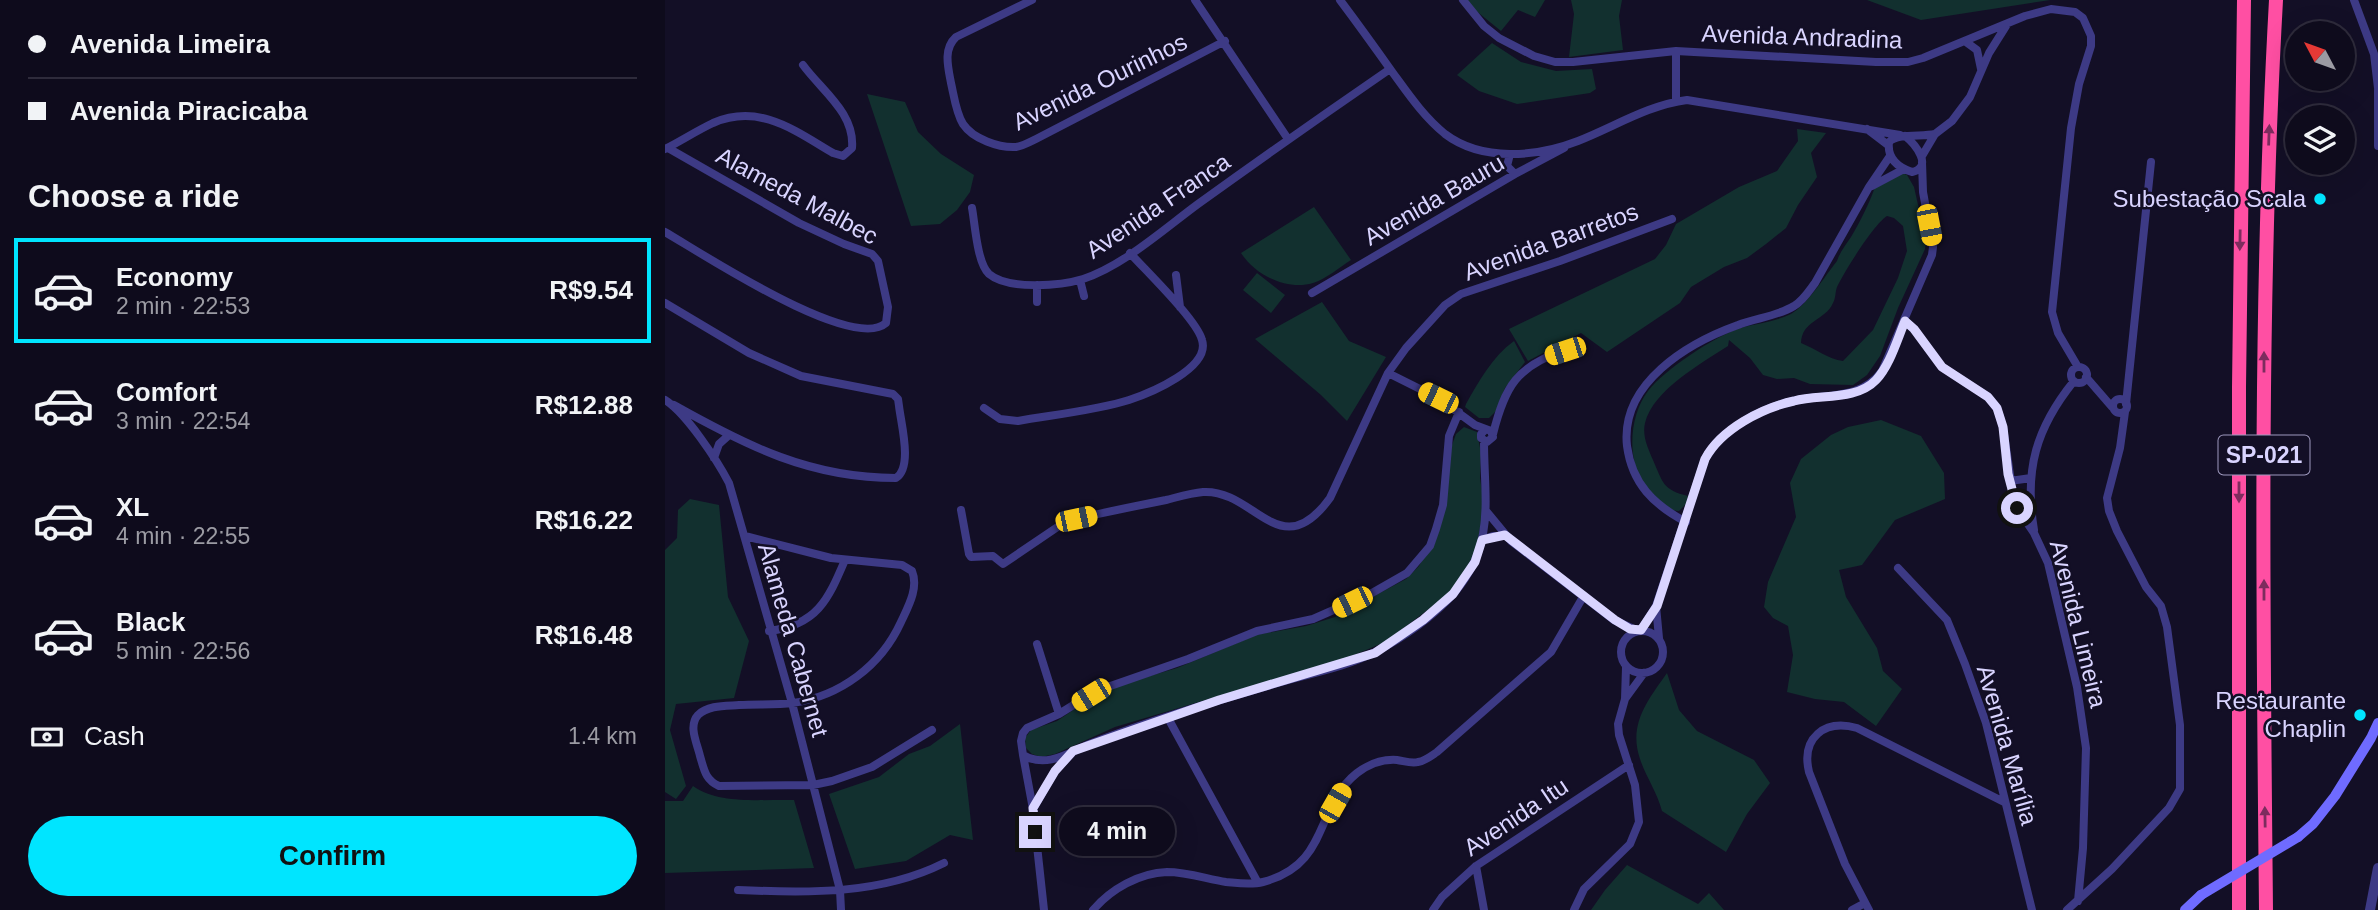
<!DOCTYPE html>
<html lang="en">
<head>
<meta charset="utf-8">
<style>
	:root { --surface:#0e0b1c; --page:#1c1929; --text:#f1f3f6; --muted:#9b9ba3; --line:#2e2b3b; --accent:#00e5ff }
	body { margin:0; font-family:Helvetica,sans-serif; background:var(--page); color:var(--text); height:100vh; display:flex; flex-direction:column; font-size:26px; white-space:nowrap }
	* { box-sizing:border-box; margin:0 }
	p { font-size:23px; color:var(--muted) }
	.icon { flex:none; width:38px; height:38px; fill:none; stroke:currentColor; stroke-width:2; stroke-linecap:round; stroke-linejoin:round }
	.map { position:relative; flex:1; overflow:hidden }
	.drawer { display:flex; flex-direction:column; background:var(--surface); width:665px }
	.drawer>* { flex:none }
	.hud { display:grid; align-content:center; height:154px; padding:0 28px; background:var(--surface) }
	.needle { width:46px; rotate:311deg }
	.controls { position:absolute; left:1620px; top:21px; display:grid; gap:14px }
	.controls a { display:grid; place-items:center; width:70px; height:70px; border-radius:50%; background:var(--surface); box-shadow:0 7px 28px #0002,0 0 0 2px var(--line); font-size:35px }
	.end { position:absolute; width:32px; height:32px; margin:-16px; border:9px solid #d9d4ff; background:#111; box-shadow:0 0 0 4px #111 }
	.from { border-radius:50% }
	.bubble { position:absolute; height:49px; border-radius:24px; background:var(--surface); box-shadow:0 7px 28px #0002,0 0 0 2px var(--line); font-size:23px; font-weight:800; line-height:49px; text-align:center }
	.car { position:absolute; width:21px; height:42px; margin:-21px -10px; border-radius:9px; box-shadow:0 0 5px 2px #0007; background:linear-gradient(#f5c518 24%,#345 0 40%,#f5c518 0 76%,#345 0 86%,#f5c518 0) }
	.hud b { display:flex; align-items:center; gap:24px; height:66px; font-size:26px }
	.hud b+b { border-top:2px solid var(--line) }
	.hud i { width:18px; height:18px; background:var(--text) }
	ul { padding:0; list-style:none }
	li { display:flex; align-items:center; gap:21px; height:105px; margin:0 14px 10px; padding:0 14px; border:4px solid transparent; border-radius:0px }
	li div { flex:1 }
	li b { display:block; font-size:26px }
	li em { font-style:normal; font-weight:800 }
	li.current { border-color:var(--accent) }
	li>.icon { width:63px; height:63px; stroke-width:1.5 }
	h2 { padding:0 28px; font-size:32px; line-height:84px }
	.pay { display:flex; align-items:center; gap:18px; height:77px; padding:0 28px; font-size:26px }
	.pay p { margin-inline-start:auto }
	.primary-button { display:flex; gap:14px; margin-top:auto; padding:14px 28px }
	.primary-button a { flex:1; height:80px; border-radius:42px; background:var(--accent); color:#111; font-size:28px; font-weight:800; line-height:80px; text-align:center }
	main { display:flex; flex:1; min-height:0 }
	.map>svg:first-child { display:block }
</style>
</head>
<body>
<main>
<section class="drawer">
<div class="hud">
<b><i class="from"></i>Avenida Limeira</b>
<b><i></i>Avenida Piracicaba</b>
</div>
<h2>Choose a ride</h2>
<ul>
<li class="current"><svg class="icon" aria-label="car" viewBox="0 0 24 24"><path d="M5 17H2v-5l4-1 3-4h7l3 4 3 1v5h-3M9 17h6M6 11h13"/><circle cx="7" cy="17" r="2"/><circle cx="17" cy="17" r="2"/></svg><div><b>Economy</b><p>2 min · 22:53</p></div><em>R$9.54</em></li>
<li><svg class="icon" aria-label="car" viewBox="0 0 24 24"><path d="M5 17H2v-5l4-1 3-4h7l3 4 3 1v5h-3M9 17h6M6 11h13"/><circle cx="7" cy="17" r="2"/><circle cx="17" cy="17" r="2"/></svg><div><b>Comfort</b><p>3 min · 22:54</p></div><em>R$12.88</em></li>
<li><svg class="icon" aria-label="car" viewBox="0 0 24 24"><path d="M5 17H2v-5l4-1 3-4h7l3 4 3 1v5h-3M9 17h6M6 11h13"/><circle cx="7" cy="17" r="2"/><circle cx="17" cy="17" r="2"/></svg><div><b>XL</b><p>4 min · 22:55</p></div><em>R$16.22</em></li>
<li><svg class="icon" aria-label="car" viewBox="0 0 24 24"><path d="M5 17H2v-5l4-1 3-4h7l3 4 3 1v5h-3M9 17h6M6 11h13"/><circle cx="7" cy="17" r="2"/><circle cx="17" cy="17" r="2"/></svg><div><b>Black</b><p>5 min · 22:56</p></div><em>R$16.48</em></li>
</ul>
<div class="pay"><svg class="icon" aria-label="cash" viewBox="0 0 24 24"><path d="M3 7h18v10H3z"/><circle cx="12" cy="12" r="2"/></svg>Cash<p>1.4 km</p></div>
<div class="primary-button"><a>Confirm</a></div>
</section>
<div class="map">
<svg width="1713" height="910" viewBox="0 0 1713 910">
	<rect width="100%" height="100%" fill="#130f26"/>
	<!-- green -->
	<path fill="#12302f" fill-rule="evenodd" d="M802 0H880L870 17 853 10 836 31 810 10Z
		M906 0H957L954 16 958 50 904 57 909 14Z
		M1202 0H1385L1256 20Z
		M827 43 856 62 891 71 927 69 931 89 925 93 852 104 814 91 792 75Z
		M202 94 240 102 253 132 276 154 309 175 305 192 292 210 275 224 246 226Z
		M1132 129 1161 133 1146 153 1152 177 1133 205 1121 228 1101 244 1082 258 1059 267 1026 287 1015 303 942 352 916 333 863 361 844 329 990 259 1001 245 1011 224 1074 187 1112 171 1133 141Z
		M1234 172 1242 175 1249 187 1261 240 1260 249 1233 308 1215 356 1202 375 1188 385 1145 384 1129 378 1112 379 1098 375 1085 358 1064 340 1063 346C1037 363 988 390 980 423 977 436 983 448 988 460 998 483 998 490 1023 496L1021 504 1014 511C998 511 982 491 975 477 962 452 966 413 983 391 1000 369 1049 337 1075 328 1093 323 1110 322 1126 314 1142 305 1160 276 1172 261 1175 252 1180 246 1186 237 1195 222 1204 204 1210 187ZM1222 216 1229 218 1238 226 1242 251 1233 278 1208 330 1178 361C1163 359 1151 349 1136 343 1137 320 1160 321 1168 303 1171 298 1170 292 1172 287 1179 272 1209 224 1222 216Z
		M649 207 686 260C675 267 661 279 648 283 622 291 590 275 576 253Z
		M592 273 620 295 606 313 578 290Z
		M657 302 684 341 721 357 682 421 656 395 590 339Z
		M849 341 860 362 840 388 831 411 824 418H814L800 407 801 404C814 381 827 357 849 341Z
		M1216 420 1256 436 1279 473 1280 499 1230 520 1197 565 1174 570 1181 597 1212 648 1218 671 1237 689 1211 726 1179 702 1150 699 1122 692 1128 655 1123 626 1108 618 1099 607 1103 582 1131 517 1125 483 1136 459 1166 435 1183 427Z
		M799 427 812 432 816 453 815 478 819 504 812 546 802 571 781 596 720 642 682 658 450 727 390 754 376 757 367 754 361 748 360 738 366 730 392 721 432 694 461 683 512 668 591 635 641 626 670 617 741 579 754 566 772 533 787 445 791 434Z
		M25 499 54 505 63 597 84 641 69 698 11 704 5 730 21 786 11 799 0 792V550L12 538 13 510Z
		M1002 673 1014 710 1032 731 1089 760 1105 783 1082 814 1061 852 997 811C992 792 981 777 975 759 963 724 983 700 1002 673Z
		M295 724 308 840 285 835 241 861 190 869 164 794 214 777 244 754 265 746Z
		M28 786C55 805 96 799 129 800L149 868 0 873V801H18Z
		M962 865 1033 904 1044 893 1059 910H926L940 890Z"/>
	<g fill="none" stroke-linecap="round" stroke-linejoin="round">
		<!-- minor -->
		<path stroke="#3d3a85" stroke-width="8" d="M367 0 291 37C278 49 283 67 286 83 289 96 291 113 298 124 308 139 334 148 351 147 358 146 365 142 371 139L560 41
			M530 0 623 139
			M675 0C693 24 711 49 728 73 744 95 759 117 780 134 817 162 872 157 913 141 949 127 983 105 1022 100L1235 135
			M798 0 819 26 834 38 869 56 890 62H908L1011 51 1211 62H1243L1258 58 1360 16 1386 9 1410 12 1418 18 1426 36V46L1414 84 1406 128 1387 312 1393 333 1413 367
			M1689 0 1709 54 1713 88
			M1301 42 1312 50 1316 69
			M1713 90V146
			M1011 101V51
			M1202 129 1223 145
			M1240 136C1250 144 1269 167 1247 172 1232 167 1222 158 1224 142 1233 133 1256 137 1270 134
			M0 149C16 141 31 131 48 123 94 103 129 130 168 153L178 156 187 148C190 113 157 91 138 65
			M845 154 842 166 850 174
			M1257 156 1270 134 1287 121 1305 97 1324 53 1341 26
			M1207 186 1239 169
			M307 208C310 224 312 263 324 274 343 290 395 286 418 279 458 266 499 229 533 204 597 158 661 113 725 69
			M0 232C35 252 187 353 221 323L223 307 213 261 207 254 179 244 134 223 3 148
			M511 275 515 307
			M415 280 419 296
			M647 293 850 174 899 148
			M372 302V285
			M0 303 84 353 136 376 228 394 233 399 234 406C236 424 248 467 231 478 145 478 82 446 9 405
			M1240 321 1249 329 1277 367 1323 397 1332 408 1338 427 1348 495 1352 508 1369 533 1383 563 1412 687 1421 748 1418 848 1413 901
			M1406 375a8 8 0 1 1 16 0a8 8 0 1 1-16 0Z
			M723 373 773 398 810 425 826 431 828 437 822 442 816 438V434L820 430
			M1421 377 1447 407
			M1448 406a7 7 0 1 1 14 0a7 7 0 1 1-14 0Z
			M0 400C21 413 52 460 64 483L127 703 175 890 176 910
			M1461 404 1486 162
			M319 408 335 419 353 421C387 415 433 410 464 400 485 393 546 368 537 340 532 320 481 271 465 253
			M794 412 784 436 778 505 771 529 765 546 742 573 707 593 648 619 592 631 523 659 431 691 394 714 362 728 358 733 356 741 358 755C382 769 405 752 427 743 486 720 548 702 609 684 642 674 679 668 710 652 738 638 769 616 790 592 831 543 819 499 819 441
			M828 434C840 386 852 366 900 350
			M49 458 54 444 63 436
			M1345 481 1366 478
			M296 510 304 554 306 557 328 556 338 564 394 526 411 519C441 512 471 506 501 500 513 497 526 493 538 492 590 489 615 567 665 498L723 373 741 348 780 305 796 294 895 261 1007 219
			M822 512 846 541 949 620 973 631
			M1021 522C989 505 967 484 962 446 955 383 1023 343 1073 325 1091 318 1113 316 1129 306 1138 301 1144 291 1150 283L1204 187 1225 156
			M1369 530C1359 470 1371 428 1409 381
			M80 536 166 558 237 565 247 571C254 588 243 607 236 622 216 666 175 696 128 703 111 705 92 704 74 705 61 706 43 705 33 715 23 726 32 743 35 756 39 769 40 780 54 786L148 785 167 781 207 767 267 730
			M817 540 828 536H841
			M1233 568 1282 620 1300 664 1321 723 1367 910
			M991 606 994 638
			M976 630 991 606 1040 459C1056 429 1097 408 1128 401 1160 393 1195 401 1217 371L1267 255 1268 247 1258 192 1257 162
			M956 652a21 21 0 1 1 42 0a21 21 0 1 1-42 0Z
			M104 631C152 625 163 600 180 560
			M372 644 394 714
			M960 699 979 673
			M503 718 593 883
			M358 755 368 809 379 910
			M368 809 390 771 406 754
			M811 866 819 910
			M73 890C143 893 215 895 279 863
			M428 910C446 889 474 873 502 872 522 872 542 879 561 882 573 883 586 885 598 882 666 864 649 807 692 773 704 764 718 759 732 760 739 761 747 764 753 762 760 761 766 756 772 752L886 652 918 597
			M768 910 777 897 811 866 964 765
			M909 910 919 889 965 844 974 822 970 785 954 735 953 724 960 699 961 667
			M1187 910 1200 903
			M1204 910 1180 864 1144 772C1136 738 1159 719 1192 728L1339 802
			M1402 910 1447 869 1504 808 1515 789V725L1502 627 1496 606 1481 587 1452 531 1444 511 1442 498 1455 448 1460 412"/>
		<!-- tertiary -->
		<path stroke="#3d3a85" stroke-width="10" d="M1705 910 1713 868"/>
		<!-- secondary -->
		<path stroke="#6f6bff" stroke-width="10" d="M1633 837 1648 824 1670 796 1706 738 1713 723
			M1520 910 1536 895"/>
		<!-- motorway -->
		<path stroke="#ff4fa3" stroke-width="14" d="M1574 910V387L1579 0
			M1601 910C1598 607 1594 303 1611 0"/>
		<!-- secondary-bridge -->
		<path stroke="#6f6bff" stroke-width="10" d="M1536 895 1633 837"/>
	</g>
	<!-- one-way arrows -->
	<defs><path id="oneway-solid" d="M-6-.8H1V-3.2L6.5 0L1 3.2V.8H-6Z" transform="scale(1.75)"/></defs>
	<g fill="#7d2c5e">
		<use href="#oneway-solid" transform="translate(1604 135) rotate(-88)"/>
		<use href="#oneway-solid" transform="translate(1575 240) rotate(91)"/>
		<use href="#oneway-solid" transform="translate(1599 362) rotate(-90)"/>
		<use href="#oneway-solid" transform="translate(1574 492) rotate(90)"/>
		<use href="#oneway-solid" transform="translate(1599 590) rotate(-90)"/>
		<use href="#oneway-solid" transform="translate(1600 817) rotate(-91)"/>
	</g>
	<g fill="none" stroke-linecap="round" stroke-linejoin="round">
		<!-- route -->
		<path stroke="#d9d4ff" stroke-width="9" d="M370 832 368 808 390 771 408 751 554 700 710 653 758 620 788 594 810 562 817 540 840 535 950 620 965 629 976 630 992 606 1040 459C1056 429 1097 408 1129 401 1155 394 1191 401 1211 380 1225 365 1232 340 1240 321L1249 329 1277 367 1323 397 1332 408 1338 427 1343 474 1352 508"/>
	</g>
	<!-- markers -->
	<g fill="#00e5ff" stroke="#130f26" stroke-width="2.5">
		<circle cx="1655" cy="199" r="7"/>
		<circle cx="1695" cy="715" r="7"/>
	</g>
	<g text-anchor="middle" stroke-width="5" stroke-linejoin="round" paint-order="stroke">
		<!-- shield labels -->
		<rect fill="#130f26" stroke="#9e99be" stroke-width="2" x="1553.5" y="435.5" width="91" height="39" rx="5"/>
		<g font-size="23" font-weight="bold" fill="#d9d4ff">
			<text x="1599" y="463">SP-021</text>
		</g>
		<!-- street labels -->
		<g font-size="24" fill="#d9d4ff" stroke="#130f26">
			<text transform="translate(1137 37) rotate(2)" y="8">Avenida Andradina</text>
			<text transform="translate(435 82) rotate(-26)" y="8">Avenida Ourinhos</text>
			<text transform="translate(132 196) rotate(28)" y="8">Alameda Malbec</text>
			<text transform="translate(769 200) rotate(-30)" y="8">Avenida Bauru</text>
			<text transform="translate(493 206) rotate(-34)" y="8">Avenida Franca</text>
			<text transform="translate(886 242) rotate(-20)" y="8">Avenida Barretos</text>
			<text transform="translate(1413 624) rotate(76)" y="8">Avenida Limeira</text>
			<text transform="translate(128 640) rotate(74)" y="8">Alameda Cabernet</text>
			<text transform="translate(1342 745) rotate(74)" y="8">Avenida Marília</text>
			<text transform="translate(851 817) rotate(-34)" y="8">Avenida Itu</text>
		</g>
		<!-- poi labels -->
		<g font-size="24" fill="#d9d4ff" stroke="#130f26" text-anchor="end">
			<text x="1641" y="207">Subestação Scala</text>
			<text x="1681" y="709">Restaurante<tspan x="1681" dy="28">Chaplin</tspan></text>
		</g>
	</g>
</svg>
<div class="controls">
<a><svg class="needle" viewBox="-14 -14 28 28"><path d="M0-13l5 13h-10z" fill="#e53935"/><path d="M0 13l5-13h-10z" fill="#9b9ba3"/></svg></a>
<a><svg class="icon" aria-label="layers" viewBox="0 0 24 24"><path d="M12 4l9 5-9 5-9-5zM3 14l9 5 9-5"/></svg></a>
</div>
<i class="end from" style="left:1352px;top:508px"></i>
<i class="end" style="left:370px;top:832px"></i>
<div class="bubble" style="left:394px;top:807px;width:116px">4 min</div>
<i class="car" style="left:1264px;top:225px;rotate:169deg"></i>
<i class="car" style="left:900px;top:351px;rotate:252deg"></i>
<i class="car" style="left:773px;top:398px;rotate:296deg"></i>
<i class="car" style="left:411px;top:519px;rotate:78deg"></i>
<i class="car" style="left:687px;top:602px;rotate:244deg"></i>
<i class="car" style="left:426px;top:695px;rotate:238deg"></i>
<i class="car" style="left:670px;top:803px;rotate:30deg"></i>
</div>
</main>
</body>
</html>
